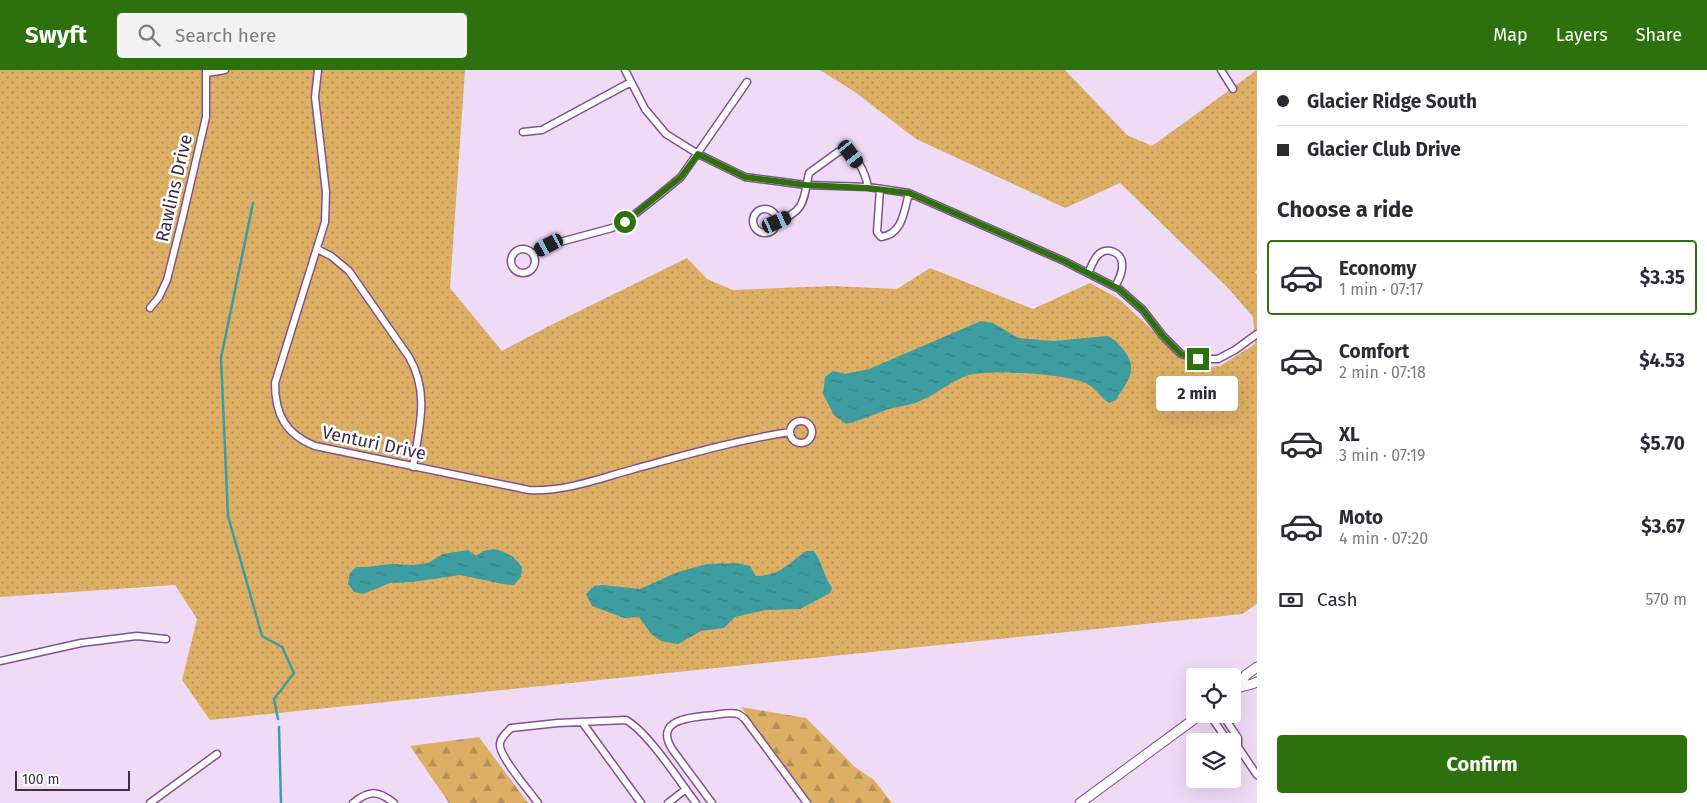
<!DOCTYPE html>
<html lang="en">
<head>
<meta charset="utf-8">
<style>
	:root { --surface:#fff; --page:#f2f2f3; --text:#2b2b33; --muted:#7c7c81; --line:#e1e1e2; --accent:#2d710d }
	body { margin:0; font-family:"Fira Sans",sans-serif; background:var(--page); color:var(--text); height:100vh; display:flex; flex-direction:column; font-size:19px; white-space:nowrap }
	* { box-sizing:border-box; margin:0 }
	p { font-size:16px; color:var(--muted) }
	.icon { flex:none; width:28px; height:28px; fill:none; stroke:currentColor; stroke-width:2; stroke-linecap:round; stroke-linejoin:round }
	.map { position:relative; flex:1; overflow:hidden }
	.panel { display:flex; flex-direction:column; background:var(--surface); width:450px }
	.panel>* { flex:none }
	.top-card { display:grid; align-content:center; height:110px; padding:0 20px; background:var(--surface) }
	.buttons { position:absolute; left:1186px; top:598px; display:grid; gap:10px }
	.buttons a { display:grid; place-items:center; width:55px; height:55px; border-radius:5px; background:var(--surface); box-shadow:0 5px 20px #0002; font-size:25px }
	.scale { position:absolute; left:15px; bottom:12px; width:115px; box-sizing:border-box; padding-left:5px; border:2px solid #412c47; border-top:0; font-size:14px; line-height:18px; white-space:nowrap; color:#412c47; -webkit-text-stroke:4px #fff; paint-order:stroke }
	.end { position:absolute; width:22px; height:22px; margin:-11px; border:6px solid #2d710d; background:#fff; box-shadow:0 0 0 2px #fff }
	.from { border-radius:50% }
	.bubble { position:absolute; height:35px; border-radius:5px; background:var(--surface); box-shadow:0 5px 20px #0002; font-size:16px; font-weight:700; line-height:35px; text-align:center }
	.car { position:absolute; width:15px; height:30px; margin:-15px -8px; border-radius:6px; box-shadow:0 0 4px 1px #0007; background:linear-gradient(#222 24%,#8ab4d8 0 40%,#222 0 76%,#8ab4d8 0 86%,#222 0) }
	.top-card b { display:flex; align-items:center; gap:18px; height:48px; font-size:19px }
	.top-card b+b { border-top:1px solid var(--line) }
	.top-card i { width:12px; height:12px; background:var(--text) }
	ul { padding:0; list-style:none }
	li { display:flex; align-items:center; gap:15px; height:75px; margin:0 10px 8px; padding:0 10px; border:2px solid transparent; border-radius:5px }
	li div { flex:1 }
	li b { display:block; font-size:19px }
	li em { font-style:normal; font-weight:700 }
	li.active { border-color:var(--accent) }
	li>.icon { width:45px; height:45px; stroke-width:1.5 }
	h2 { padding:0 20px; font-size:22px; line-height:60px }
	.pay { display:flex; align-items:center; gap:12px; height:55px; padding:0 20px; font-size:19px }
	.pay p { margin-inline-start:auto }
	.cta { display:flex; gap:10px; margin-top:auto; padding:10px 20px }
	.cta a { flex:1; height:58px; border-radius:5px; background:var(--accent); color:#fff; font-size:20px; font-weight:700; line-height:58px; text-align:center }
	header { display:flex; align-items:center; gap:30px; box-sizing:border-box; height:70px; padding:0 25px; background:var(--accent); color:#fff }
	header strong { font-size:24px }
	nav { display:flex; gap:28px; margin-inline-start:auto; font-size:18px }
	.search { width:350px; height:45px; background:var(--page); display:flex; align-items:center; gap:12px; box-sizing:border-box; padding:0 18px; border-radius:5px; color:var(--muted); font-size:19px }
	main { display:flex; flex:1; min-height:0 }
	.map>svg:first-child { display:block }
</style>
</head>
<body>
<header>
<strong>Swyft</strong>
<div class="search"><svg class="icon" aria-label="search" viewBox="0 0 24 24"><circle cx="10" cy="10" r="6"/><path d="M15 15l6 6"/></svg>Search here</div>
<nav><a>Map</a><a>Layers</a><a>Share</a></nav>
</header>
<main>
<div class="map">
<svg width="1257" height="733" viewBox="0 0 1257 733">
	<defs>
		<pattern id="grass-dots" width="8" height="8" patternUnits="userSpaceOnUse" patternTransform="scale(1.25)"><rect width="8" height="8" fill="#ddaf65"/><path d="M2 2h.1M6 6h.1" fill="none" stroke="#b58f55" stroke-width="1.8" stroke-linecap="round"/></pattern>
		<pattern id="forest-firs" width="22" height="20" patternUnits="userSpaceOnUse" patternTransform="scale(1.25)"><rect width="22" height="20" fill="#ddaf65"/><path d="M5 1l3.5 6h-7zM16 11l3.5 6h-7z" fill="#b58f55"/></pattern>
		<pattern id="water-ripples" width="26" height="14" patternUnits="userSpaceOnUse" patternTransform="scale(1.25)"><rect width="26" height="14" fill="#3e9da0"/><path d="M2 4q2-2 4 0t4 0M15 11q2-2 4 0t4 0" fill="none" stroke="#368084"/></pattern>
	</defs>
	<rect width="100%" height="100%" fill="#f0dbf7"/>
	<!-- grass -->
	<path fill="url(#grass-dots)" d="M0 0H465L450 218 502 281 549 256 687 188 707 209 733 220 832 216 897 219 930 198 1033 239 1090 213 1119 229 1182 288 1206 297 1220 296 1255 274 1253 247 1229 219 1120 113 1065 138 916 69 855 22 820 0H1065L1127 65 1152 76 1257 0V200L1255 202 1257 204V534L1242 544 210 650 182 610 197 549 175 515 0 527Z"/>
	<!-- forest -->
	<path fill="url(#forest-firs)" d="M741 637 806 648 855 697 874 710 892 733H812Z
		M479 667 528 733H449L410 676Z"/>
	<!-- water -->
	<path fill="url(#water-ripples)" d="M981 251 993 253 1018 268 1054 271 1107 266C1114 269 1117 272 1122 278 1140 299 1128 310 1116 330L1109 333C1101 328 1097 320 1089 315 1074 304 988 299 969 305 952 310 939 323 922 330 911 336 898 336 886 340 872 345 860 351 846 354L834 345 823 324 825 307 833 301 845 304 869 299Z
		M494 479C507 482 514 486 522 497L521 507 514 515 503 514 460 505 413 512 390 513 363 524 354 522 348 514 350 503 356 497H367L390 494 413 495 428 493 443 484 468 480 476 486 483 481Z
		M806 481H814C822 492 824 506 832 518L830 523 800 539 765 540 735 547 724 558 701 561 678 574 661 571 651 564 639 547 624 548 592 536 586 524 594 516 603 515 640 519 678 502 707 494 737 493 750 496 756 506C779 506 788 494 806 481Z"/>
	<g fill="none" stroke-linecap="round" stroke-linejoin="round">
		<!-- stream -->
		<path stroke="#3e9da0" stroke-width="2.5" d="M253 133 221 288 228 446 262 566 282 577 294 603 274 629 278 649
			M279 657 281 733"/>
		<defs>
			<path id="street" d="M318 0 315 27 326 122 325 152 275 313C275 344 285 364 315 376L529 420C565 422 600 408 634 399 686 385 737 370 790 362
				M625 0 645 39 666 64 698 84 745 107 806 115 868 117 909 123 1064 191 1119 219 1143 240 1163 266 1181 284 1198 289H1218L1235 280 1257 264
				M1221 0 1233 19
				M207 3 225 0
				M523 62 542 60 631 12
				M880 119 877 162 881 167C903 164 904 141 909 123
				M753 151a12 12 0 1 1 24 0a12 12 0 1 1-24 0Z
				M777 152C806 140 803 131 809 103L838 82 845 79C858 88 865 102 868 117
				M317 179 331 186 349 201 409 287C430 323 419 358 413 397
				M511 191a12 12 0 1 1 24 0a12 12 0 1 1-24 0Z
				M533 184 549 175 612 158 625 152 658 126 681 107 747 12
				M1088 203C1091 198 1093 190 1098 185 1106 176 1122 182 1122 194 1123 202 1119 209 1115 217
				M150 238 159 227 167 210 183 146 206 47V0
				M790 362a11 11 0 1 1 22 0a11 11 0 1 1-22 0Z
				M0 591 81 573 137 566 166 569
				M1209 644 1228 671
				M1222 644 1238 668V677
				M582 652 641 733
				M1232 675 1238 677 1257 705
				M150 733 217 684
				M353 733C369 720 378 720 394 733
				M538 733C530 722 498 685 500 674 500 668 507 662 511 658L558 653 626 650C649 663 679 711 696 733
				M668 733 686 719
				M712 733 672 679C653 648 694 647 714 645 721 644 731 642 738 644 740 645 742 647 744 648L807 733"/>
			<path id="secondary" d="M1237 618 1252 614 1257 612
				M1232 621 1237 618 1246 605 1257 597
				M1080 733 1201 644"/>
		</defs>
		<!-- street casing -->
		<use href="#street" stroke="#81528f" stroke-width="9"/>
		<!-- secondary casing -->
		<use href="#secondary" stroke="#81528f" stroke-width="11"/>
		<!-- street -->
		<use href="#street" stroke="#fff" stroke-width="6"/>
		<!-- secondary -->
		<use href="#secondary" stroke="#fff" stroke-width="9"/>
	</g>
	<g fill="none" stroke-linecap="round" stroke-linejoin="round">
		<!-- route -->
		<path stroke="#2d710d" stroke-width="6" d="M625 152 681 107 698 84 745 107 806 115 868 118 909 123 1064 191 1119 219 1143 240 1163 266 1181 284 1198 289"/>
	</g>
	<g text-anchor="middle" stroke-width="5" stroke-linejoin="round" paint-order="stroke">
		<!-- street labels -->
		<g font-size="18" fill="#412c47" stroke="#fff">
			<text transform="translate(174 118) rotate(-77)" y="6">Rawlins Drive</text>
			<text transform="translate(374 373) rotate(12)" y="6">Venturi Drive</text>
		</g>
	</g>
</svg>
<div class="buttons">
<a><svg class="icon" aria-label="locate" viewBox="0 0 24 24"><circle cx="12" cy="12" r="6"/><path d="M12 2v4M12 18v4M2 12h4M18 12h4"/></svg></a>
<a><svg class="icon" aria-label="layers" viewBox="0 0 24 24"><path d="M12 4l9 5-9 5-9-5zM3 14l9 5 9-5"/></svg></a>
</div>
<div class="scale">100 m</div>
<i class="end from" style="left:625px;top:152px"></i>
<i class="end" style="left:1198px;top:289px"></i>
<div class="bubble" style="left:1156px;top:306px;width:82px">2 min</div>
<i class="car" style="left:851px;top:84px;rotate:143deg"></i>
<i class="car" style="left:777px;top:152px;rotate:66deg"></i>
<i class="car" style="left:549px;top:175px;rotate:242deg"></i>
</div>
<section class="panel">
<div class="top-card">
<b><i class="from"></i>Glacier Ridge South</b>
<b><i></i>Glacier Club Drive</b>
</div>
<h2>Choose a ride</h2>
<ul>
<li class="active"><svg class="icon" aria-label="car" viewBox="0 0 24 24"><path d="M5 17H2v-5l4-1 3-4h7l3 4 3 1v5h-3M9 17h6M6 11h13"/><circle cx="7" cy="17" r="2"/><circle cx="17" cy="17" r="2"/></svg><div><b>Economy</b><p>1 min · 07:17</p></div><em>$3.35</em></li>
<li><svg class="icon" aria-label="car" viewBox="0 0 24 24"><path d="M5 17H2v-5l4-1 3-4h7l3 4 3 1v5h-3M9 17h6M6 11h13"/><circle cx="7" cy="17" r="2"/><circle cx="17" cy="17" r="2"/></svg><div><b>Comfort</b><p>2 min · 07:18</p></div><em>$4.53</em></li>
<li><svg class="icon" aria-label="car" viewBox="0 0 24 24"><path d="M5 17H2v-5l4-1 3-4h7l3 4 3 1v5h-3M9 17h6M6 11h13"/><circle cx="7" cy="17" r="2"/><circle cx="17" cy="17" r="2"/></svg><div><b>XL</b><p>3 min · 07:19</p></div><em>$5.70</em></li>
<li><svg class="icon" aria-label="car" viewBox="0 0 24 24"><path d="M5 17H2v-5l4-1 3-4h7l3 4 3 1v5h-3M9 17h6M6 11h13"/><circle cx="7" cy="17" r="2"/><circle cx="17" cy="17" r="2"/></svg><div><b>Moto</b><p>4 min · 07:20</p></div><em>$3.67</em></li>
</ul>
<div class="pay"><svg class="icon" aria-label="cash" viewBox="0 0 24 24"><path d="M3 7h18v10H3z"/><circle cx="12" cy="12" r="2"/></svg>Cash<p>570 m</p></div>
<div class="cta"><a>Confirm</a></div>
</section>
</main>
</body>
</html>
